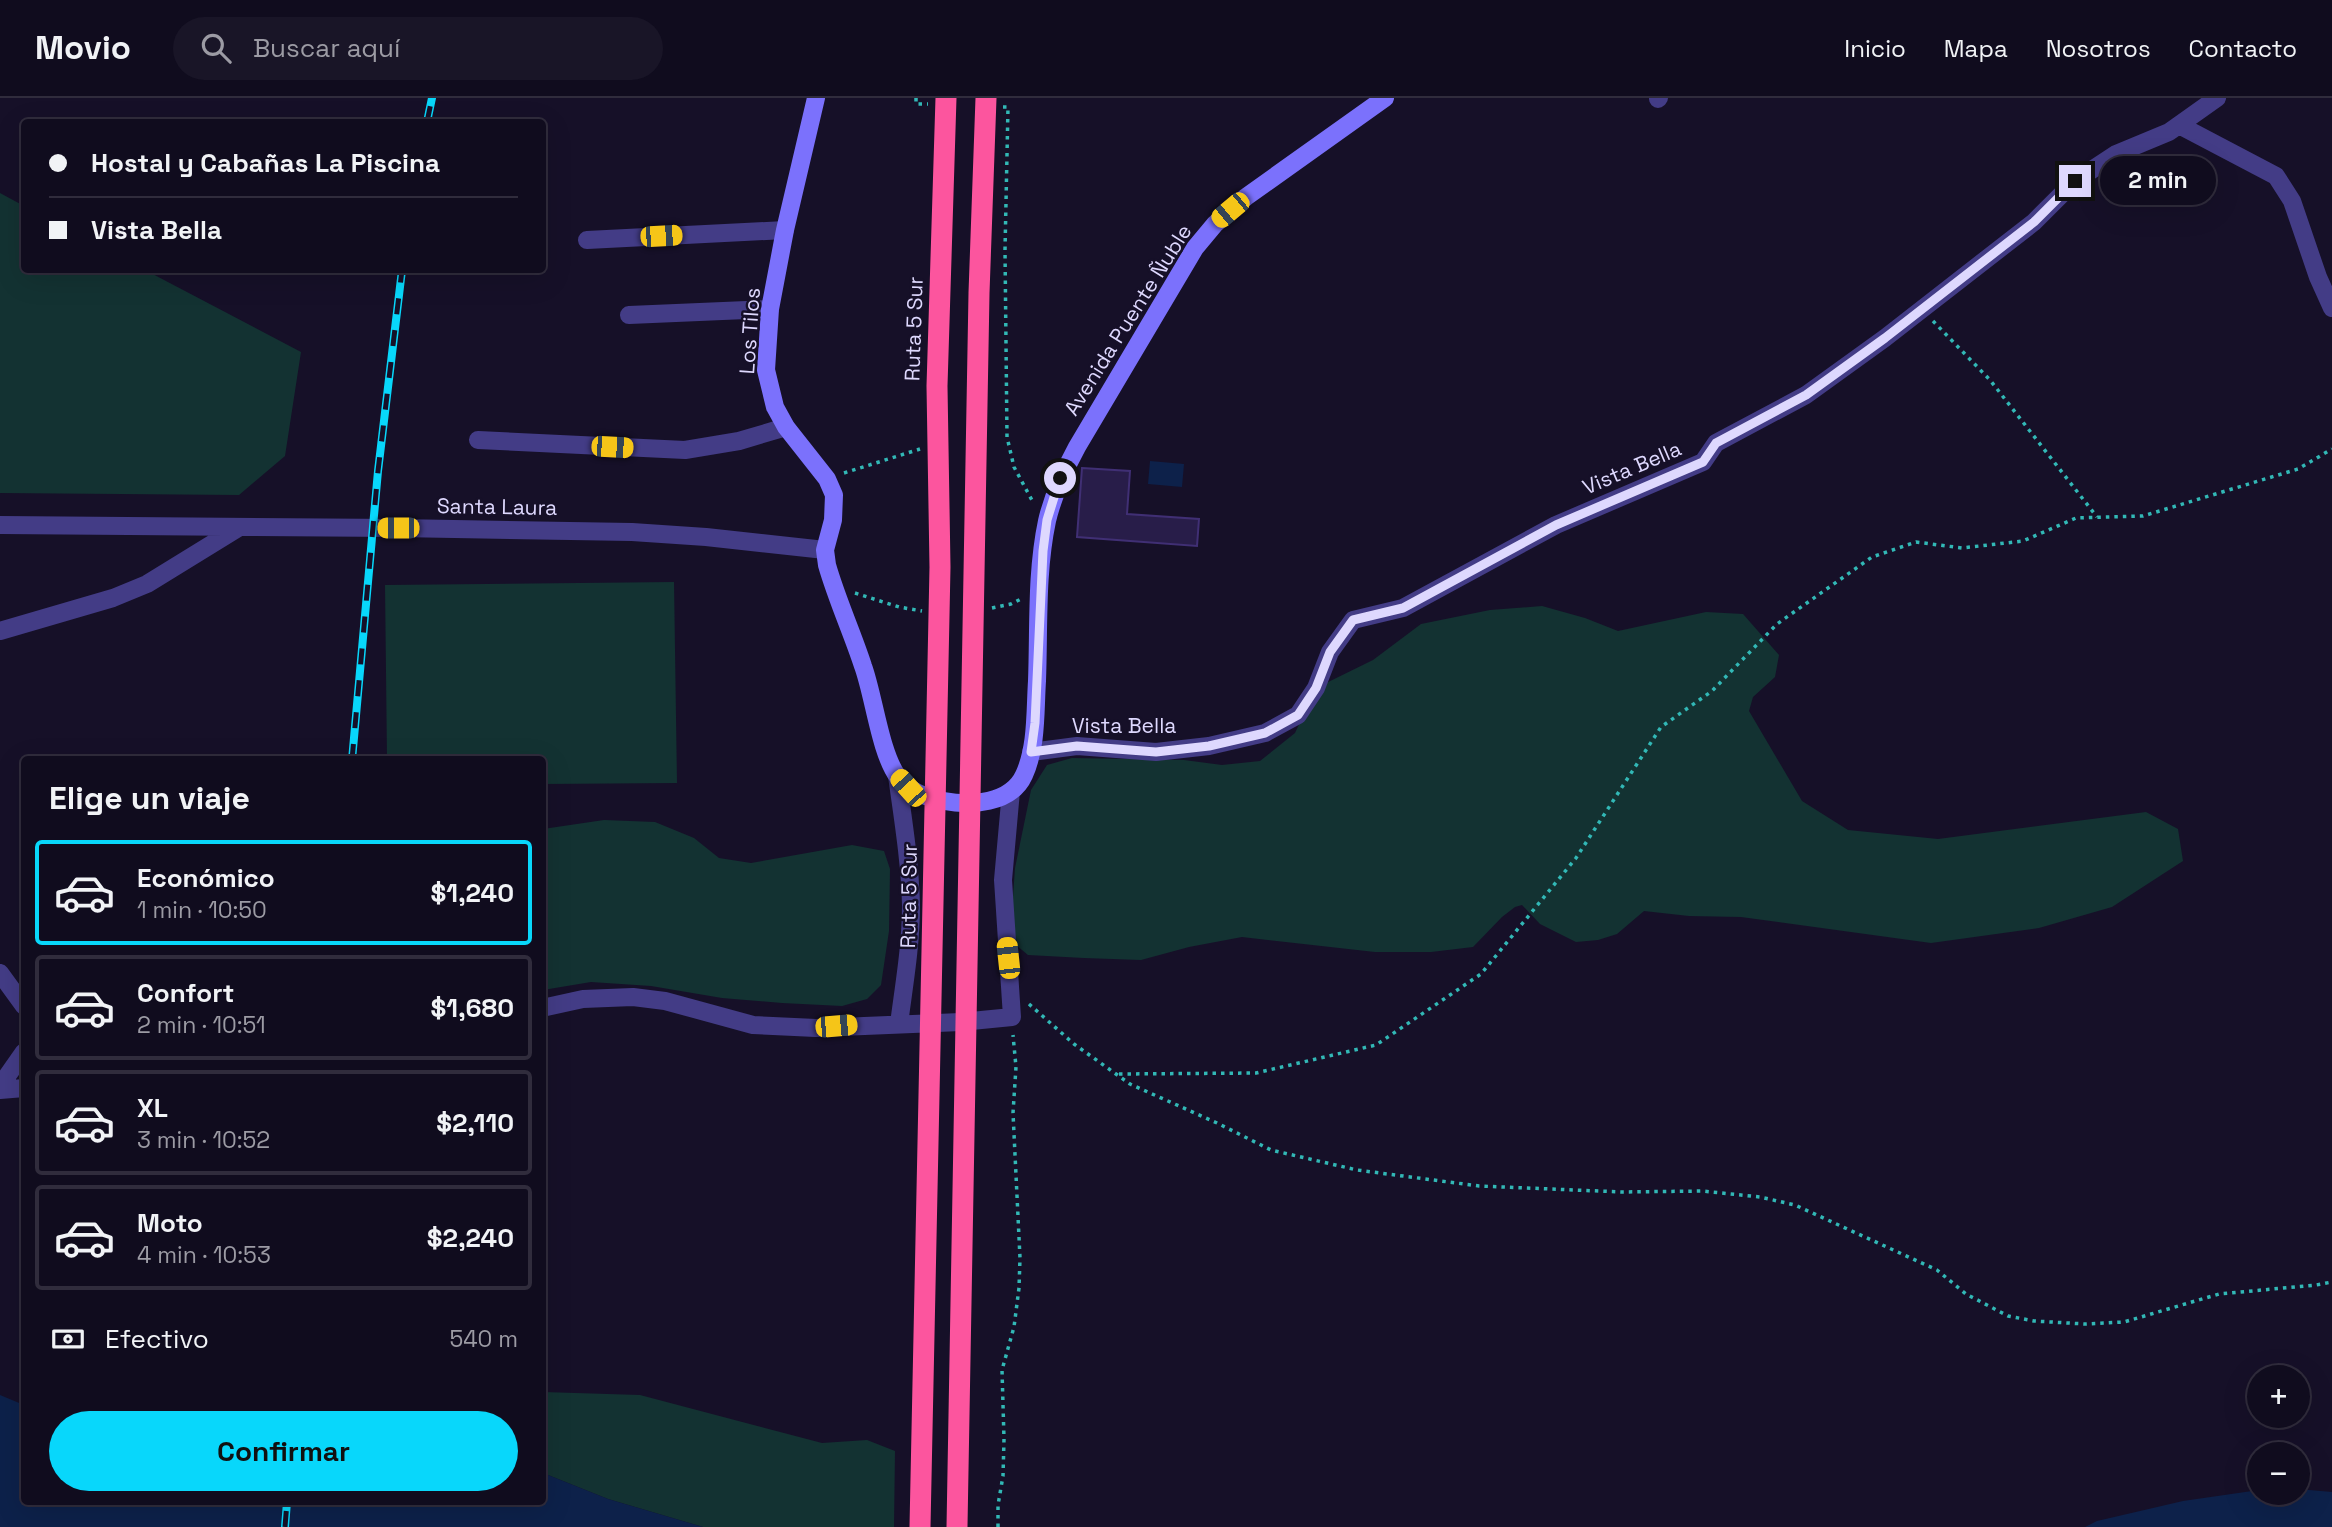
<!DOCTYPE html>
<html lang="es">
<head>
<meta charset="utf-8">
<style>
	:root { --surface:#100c1e; --page:#191527; --text:#f1f3f6; --muted:#9c9ba4; --line:#302c3c; --accent:#08d7fb }
	body { margin:0; font-family:"Space Grotesk",sans-serif; background:var(--page); color:var(--text); height:100vh; display:flex; flex-direction:column; font-size:26px; white-space:nowrap }
	* { box-sizing:border-box; margin:0 }
	p { font-size:23px; color:var(--muted) }
	.icon { flex:none; width:38px; height:38px; fill:none; stroke:currentColor; stroke-width:2; stroke-linecap:round; stroke-linejoin:round }
	.map { position:relative; flex:1; overflow:hidden }
	.details { position:absolute; left:21px; top:658px; width:525px; height:749px; display:flex; flex-direction:column; background:var(--surface); border-radius:7px; box-shadow:0 7px 28px #0002,0 0 0 2px var(--line) }
	.details>* { flex:none }
	.guide { position:absolute; left:21px; top:21px; width:525px; height:154px; border-radius:7px; box-shadow:0 7px 28px #0002,0 0 0 2px var(--line); display:grid; align-content:center; height:154px; padding:0 28px; background:var(--surface) }
	.fabs { position:absolute; left:2247px; top:1267px; display:grid; gap:14px }
	.fabs a { display:grid; place-items:center; width:63px; height:63px; border-radius:50%; background:var(--surface); box-shadow:0 7px 28px #0002,0 0 0 2px var(--line); font-size:35px }
	.end { position:absolute; width:32px; height:32px; margin:-16px; border:9px solid #ded8fe; background:#111; box-shadow:0 0 0 4px #111 }
	.from { border-radius:50% }
	.bubble { position:absolute; height:49px; border-radius:24px; background:var(--surface); box-shadow:0 7px 28px #0002,0 0 0 2px var(--line); font-size:23px; font-weight:600; line-height:49px; text-align:center }
	.car { position:absolute; width:21px; height:42px; margin:-21px -10px; border-radius:9px; box-shadow:0 0 5px 2px #0007; background:linear-gradient(#f5c518 24%,#345 0 40%,#f5c518 0 76%,#345 0 86%,#f5c518 0) }
	.guide b { display:flex; align-items:center; gap:24px; height:66px; font-size:26px }
	.guide b+b { border-top:2px solid var(--line) }
	.guide i { width:18px; height:18px; background:var(--text) }
	ul { padding:0; list-style:none }
	li { display:flex; align-items:center; gap:21px; height:105px; margin:0 14px 10px; padding:0 14px; border:4px solid var(--line); border-radius:7px }
	li div { flex:1 }
	li b { display:block; font-size:26px }
	li em { font-style:normal; font-weight:600 }
	li.on { border-color:var(--accent) }
	li>.icon { width:63px; height:63px; stroke-width:1.5 }
	h2 { padding:0 28px; font-size:32px; line-height:84px }
	.pay { display:flex; align-items:center; gap:18px; height:77px; padding:0 28px; font-size:26px }
	.pay p { margin-inline-start:auto }
	.cta { display:flex; gap:14px; margin-top:auto; padding:14px 28px }
	.cta a { flex:1; height:80px; border-radius:42px; background:var(--accent); color:#111; font-size:28px; font-weight:600; line-height:80px; text-align:center }
	header { display:flex; align-items:center; gap:42px; box-sizing:border-box; height:98px; padding:0 35px; background:var(--surface); border-bottom:2px solid var(--line) }
	header strong { font-size:33px }
	nav { display:flex; gap:38px; margin-inline-start:auto; font-size:24px }
	.search { width:490px; height:63px; background:var(--page); display:flex; align-items:center; gap:18px; box-sizing:border-box; padding:0 24px; border-radius:38px; color:var(--muted); font-size:26px }
	.map>svg:first-child { display:block }
</style>
</head>
<body>
<header>
<strong>Movio</strong>
<div class="search"><svg class="icon" aria-label="search" viewBox="0 0 24 24"><circle cx="10" cy="10" r="6"/><path d="M15 15l6 6"/></svg>Buscar aquí</div>
<nav><a>Inicio</a><a>Mapa</a><a>Nosotros</a><a>Contacto</a></nav>
</header>
<div class="map">
<svg width="2332" height="1429" viewBox="0 0 2332 1429">
	<rect width="100%" height="100%" fill="#161028"/>
	<!-- green -->
	<path fill="#133232" d="M0 95 24 108V172H145L301 254 285 358 239 397 0 395Z
		M674 484 677 685 543 686 542 662 387 661 385 487Z
		M1542 508 1585 520 1618 533 1706 514 1743 516 1779 557 1775 579 1753 599 1749 613 1802 703 1848 732 1938 741 2146 714 2178 731 2183 763 2112 809 2039 830 1931 845 1741 819 1689 818 1644 813 1617 836 1598 842 1576 844 1540 826 1522 807 1515 809 1502 819 1473 849 1431 854H1375L1242 839 1189 849 1141 862 1084 860 1028 857 1010 842 1015 770 1031 692 1047 667 1072 660 1184 662 1222 667 1260 663 1295 635 1316 590 1373 562 1421 526 1490 512Z
		M604 722 655 724 694 740 719 760 751 765 852 747 884 753 890 771 889 833 881 887 867 901 842 908 782 905 722 900 651 888 591 884 543 892V731Z
		M543 1294 640 1297 822 1345 867 1342 895 1353 894 1429H703L608 1401 543 1375Z"/>
	<!-- water -->
	<path fill="#0d214a" d="M1150 363 1184 366 1182 389 1148 386Z
		M0 1297 24 1307V1404H542L543 1375 608 1401 703 1429H0Z
		M2298 1391 2332 1394V1429H2085L2097 1423 2183 1403 2259 1392V1395H2298Z"/>
	<!-- building -->
	<path fill="#281d49" stroke="#402f74" stroke-width="2" d="M1082 370 1130 373 1127 416 1199 421 1197 448 1077 439Z"/>
	<g fill="none" stroke-linecap="round" stroke-linejoin="round">
		<!-- path -->
		<path stroke="#32b8b6" stroke-width="3.5" stroke-dasharray="3.5 5" stroke-linecap="butt" d="M916 0V6H928
			M1003 9H1008L1005 152 1007 339 1014 369 1034 406
			M1933 223 1990 282 2097 419
			M844 375 920 351
			M855 495 899 509 922 513
			M992 510 1011 506 1021 501
			M1029 906 1074 946 1130 986 1217 1025 1271 1052 1357 1072 1479 1088 1622 1094 1702 1093 1760 1099 1795 1107 1937 1172 1966 1196 2008 1218 2034 1223 2085 1226 2124 1224 2219 1196 2316 1187 2332 1184
			M1119 976 1256 975 1376 947 1481 876 1576 760 1661 629 1712 593 1777 526 1872 459 1916 444 1962 450 2023 443 2076 420 2143 418 2298 371 2332 351
			M998 1429V1407L1003 1378 1004 1341 1002 1272 1014 1229 1019 1190 1020 1160 1013 1015 1016 969 1013 937"/>
		<!-- street -->
		<path stroke="#433c86" stroke-width="18" d="M1658 1 1659 0
			M2179 27 2276 78 2292 103 2318 179 2332 210
			M587 142 785 132
			M629 217 770 211
			M478 342 685 352 739 343 786 329
			M0 427 398 430 632 434 706 439 825 452
			M0 533 113 500 147 486 238 430
			M1031 654 1077 648 1156 654 1209 648 1265 635 1298 617 1316 590 1330 554 1353 522 1403 510 1556 427 1703 364 1716 345 1806 297 1885 240 2034 124 2075 83 2116 56 2169 34 2217 0
			M897 678C903 721 910 764 911 807 911 848 904 887 899 926
			M0 875 24 908
			M542 910 583 901 633 899 665 903 753 927 816 930 961 924 1012 919 1003 782 1011 693
			M0 988 24 954
			M0 992 24 990"/>
		<!-- secondary -->
		<path stroke="#7b71fc" stroke-width="18" d="M816 0 785 132 770 211 766 272 775 309 786 329 827 381 834 397 833 422 825 452 827 467C837 502 852 534 863 568 874 598 880 655 898 679 910 694 926 700 944 703 970 708 1011 706 1024 677 1037 649 1035 613 1037 583 1039 530 1036 475 1047 423 1053 397 1064 373 1077 349L1195 150 1215 126 1246 99 1385 0"/>
		<!-- highway -->
		<path stroke="#fc559e" stroke-width="21" d="M920 1429 940 469 937 288 946 0
			M957 1429 979 195 986 0"/>
		<defs>
			<path id="rail" d="M427 24 432 0
				M352 662 378 373 402 172
				M285 1429 287 1404"/>
		</defs>
		<!-- rail casing -->
		<use href="#rail" stroke="#08d7fb" stroke-width="8"/>
		<!-- rail -->
		<use href="#rail" stroke="#161028" stroke-width="5" stroke-dasharray="16" stroke-linecap="butt"/>
	</g>
	<g fill="none" stroke-linecap="round" stroke-linejoin="round">
		<!-- route -->
		<path stroke="#ded8fe" stroke-width="9" d="M1060 380 1047 422 1043 453 1035 625 1031 654 1077 648 1156 654 1209 648 1265 635 1298 617 1316 590 1330 554 1353 522 1403 510 1556 427 1703 364 1716 345 1806 297 1885 240 2034 124 2075 83"/>
	</g>
	<g text-anchor="middle" stroke-width="5" stroke-linejoin="round" paint-order="stroke">
		<!-- street labels -->
		<g font-size="21" fill="#ded8fe" stroke="#161028">
			<text transform="translate(1128 222) rotate(-58)" y="7">Avenida Puente Ñuble</text>
			<text transform="translate(914 231) rotate(-88)" y="7">Ruta 5 Sur</text>
			<text transform="translate(750 233) rotate(-86)" y="7">Los Tilos</text>
			<text transform="translate(1632 370) rotate(-23)" y="7">Vista Bella</text>
			<text transform="translate(497 409) rotate(1)" y="7">Santa Laura</text>
			<text x="1124" y="635">Vista Bella</text>
			<text transform="translate(909 798) rotate(-89)" y="7">Ruta 5 Sur</text>
		</g>
	</g>
</svg>
<div class="fabs">
<a>+</a>
<a>−</a>
</div>
<i class="end from" style="left:1060px;top:380px"></i>
<i class="end" style="left:2075px;top:83px"></i>
<div class="bubble" style="left:2100px;top:58px;width:116px">2 min</div>
<i class="car" style="left:1230px;top:112px;rotate:230deg"></i>
<i class="car" style="left:661px;top:138px;rotate:87deg"></i>
<i class="car" style="left:612px;top:349px;rotate:93deg"></i>
<i class="car" style="left:398px;top:430px;rotate:270deg"></i>
<i class="car" style="left:908px;top:690px;rotate:318deg"></i>
<i class="car" style="left:1008px;top:860px;rotate:354deg"></i>
<i class="car" style="left:836px;top:928px;rotate:85deg"></i>
<div class="guide">
<b><i class="from"></i>Hostal y Cabañas La Piscina</b>
<b><i></i>Vista Bella</b>
</div>
<section class="details">
<h2>Elige un viaje</h2>
<ul>
<li class="on"><svg class="icon" aria-label="car" viewBox="0 0 24 24"><path d="M5 17H2v-5l4-1 3-4h7l3 4 3 1v5h-3M9 17h6M6 11h13"/><circle cx="7" cy="17" r="2"/><circle cx="17" cy="17" r="2"/></svg><div><b>Económico</b><p>1 min · 10:50</p></div><em>$1,240</em></li>
<li><svg class="icon" aria-label="car" viewBox="0 0 24 24"><path d="M5 17H2v-5l4-1 3-4h7l3 4 3 1v5h-3M9 17h6M6 11h13"/><circle cx="7" cy="17" r="2"/><circle cx="17" cy="17" r="2"/></svg><div><b>Confort</b><p>2 min · 10:51</p></div><em>$1,680</em></li>
<li><svg class="icon" aria-label="car" viewBox="0 0 24 24"><path d="M5 17H2v-5l4-1 3-4h7l3 4 3 1v5h-3M9 17h6M6 11h13"/><circle cx="7" cy="17" r="2"/><circle cx="17" cy="17" r="2"/></svg><div><b>XL</b><p>3 min · 10:52</p></div><em>$2,110</em></li>
<li><svg class="icon" aria-label="car" viewBox="0 0 24 24"><path d="M5 17H2v-5l4-1 3-4h7l3 4 3 1v5h-3M9 17h6M6 11h13"/><circle cx="7" cy="17" r="2"/><circle cx="17" cy="17" r="2"/></svg><div><b>Moto</b><p>4 min · 10:53</p></div><em>$2,240</em></li>
</ul>
<div class="pay"><svg class="icon" aria-label="cash" viewBox="0 0 24 24"><path d="M3 7h18v10H3z"/><circle cx="12" cy="12" r="2"/></svg>Efectivo<p>540 m</p></div>
<div class="cta"><a>Confirmar</a></div>
</section>
</div>
</body>
</html>
